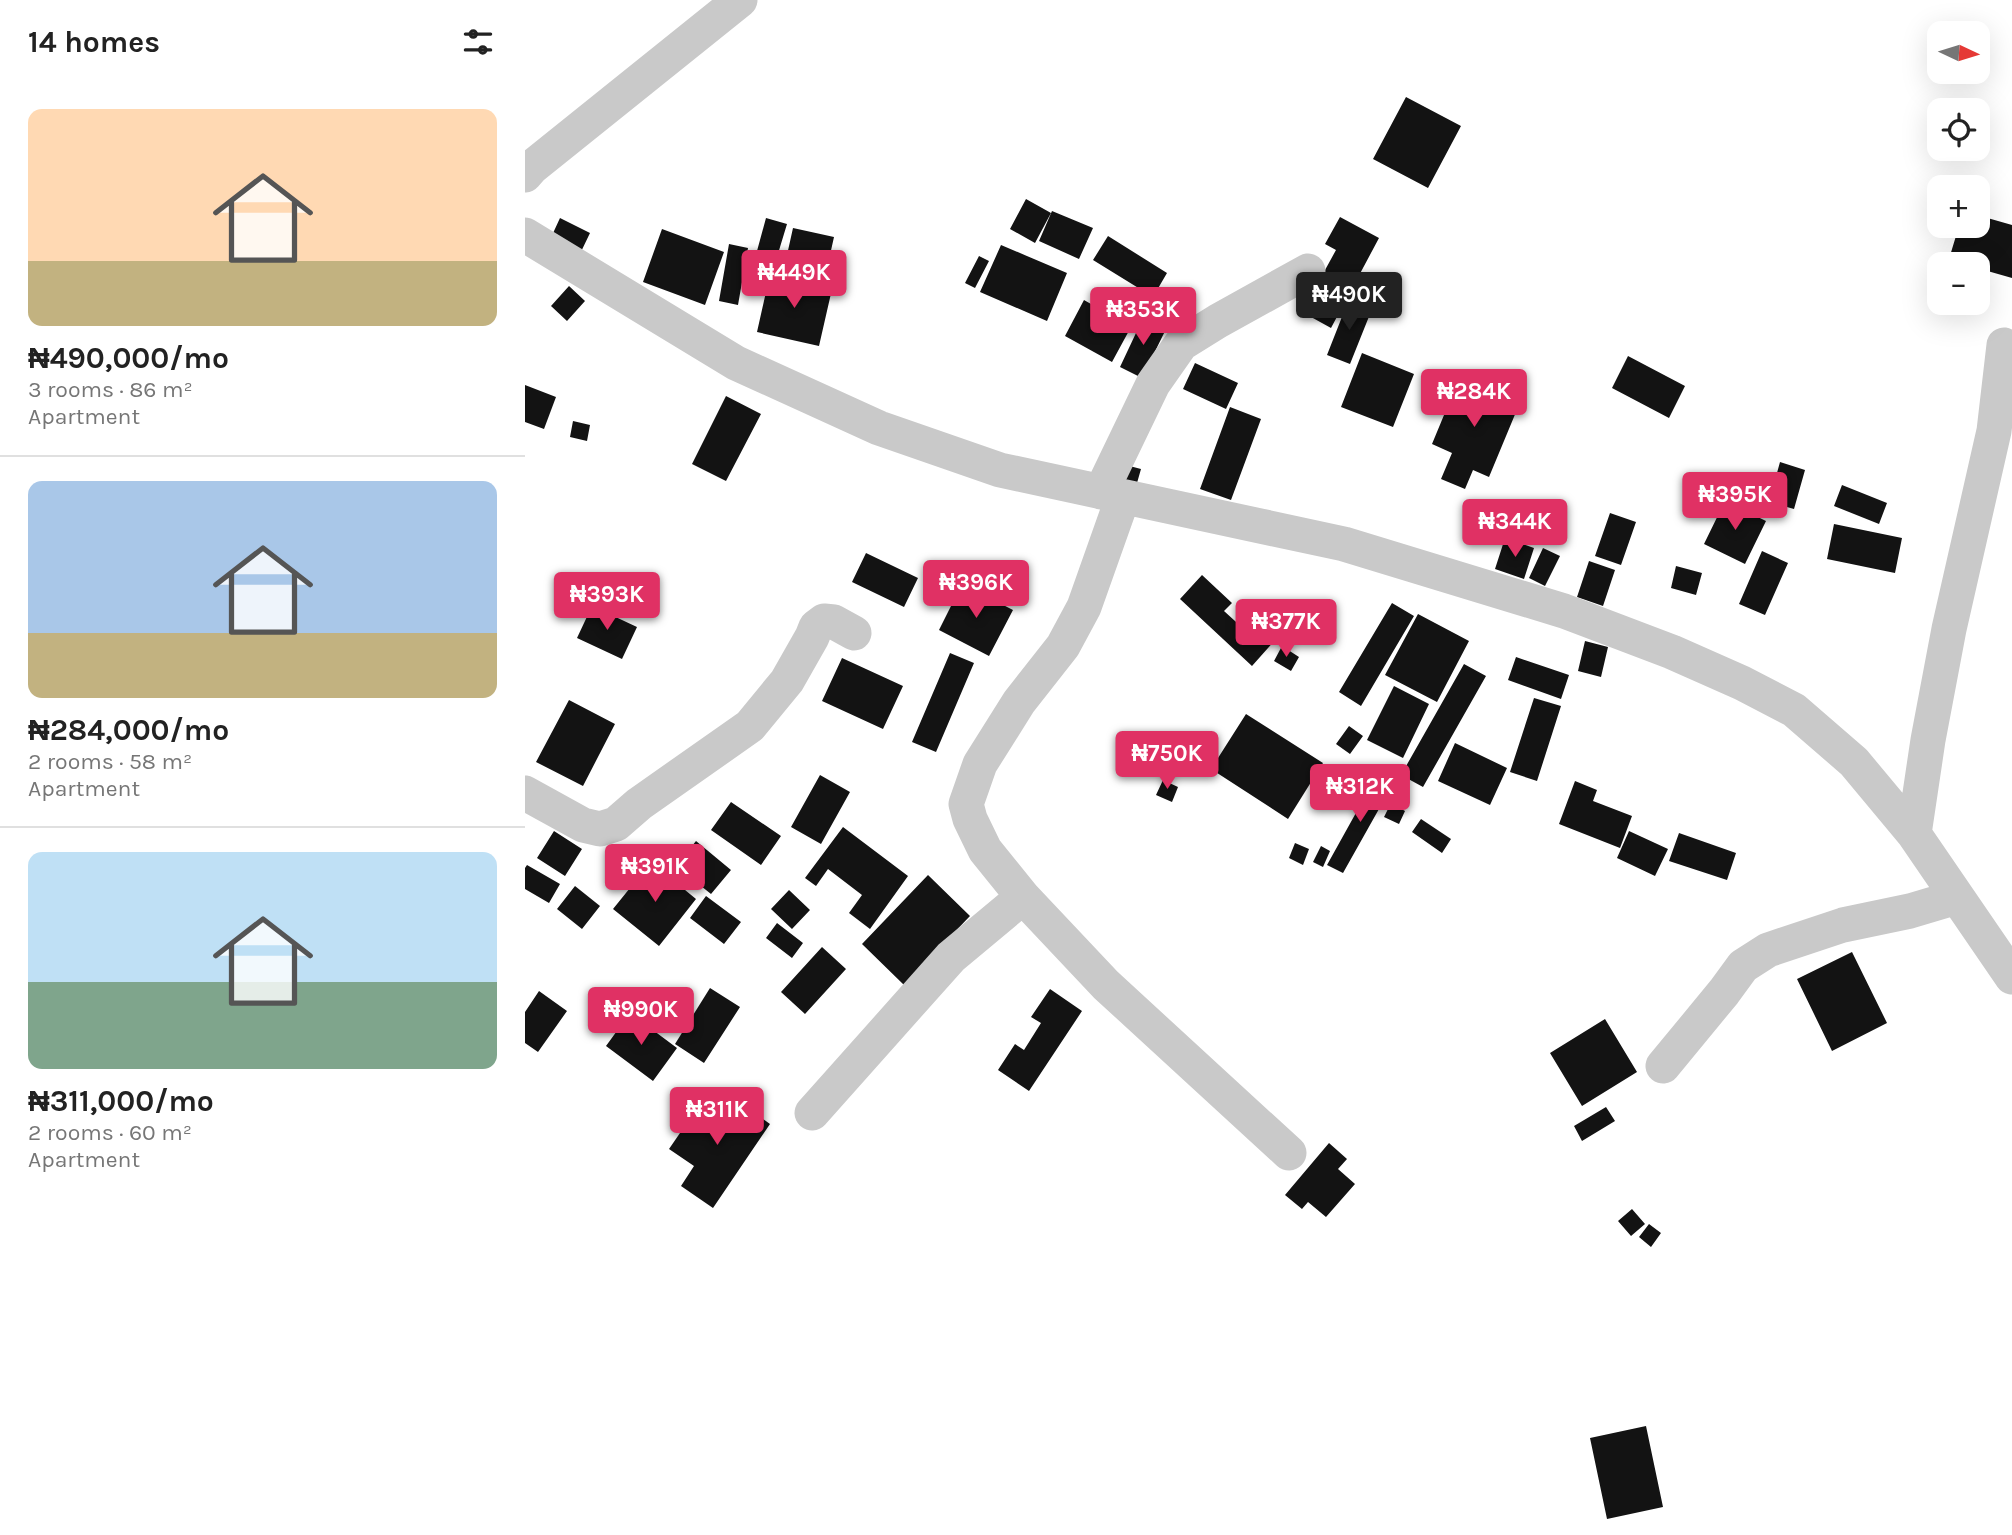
<!DOCTYPE html>
<html lang="en">
<head>
<meta charset="utf-8">
<style>
  body { margin:0; font-family:Karla,sans-serif; background:#f6f6f6; color:#222; height:100vh; display:flex; flex-direction:column; font-size:26px; white-space:nowrap }
  * { box-sizing:border-box; margin:0 }
  p { font-size:23px; color:#767676 }
  .icon { flex:none; width:38px; height:38px; fill:none; stroke:currentColor; stroke-width:2; stroke-linecap:round; stroke-linejoin:round }
  .map { position:relative; flex:1; overflow:hidden }
  .details { display:flex; flex-direction:column; background:#fff; width:525px }
  .details>* { flex:none }
  .needle { width:46px; rotate:94deg }
  .controls { position:absolute; left:1402px; top:21px; display:grid; gap:14px }
  .controls a { display:grid; place-items:center; width:63px; height:63px; border-radius:14px; background:#fff; box-shadow:0 7px 28px #0002; font-size:35px }
  .price { position:absolute; translate:-50% -60px; padding:0 16px; border-radius:7px; background:#e03164; color:#fff; font-size:23px; line-height:46px; filter:drop-shadow(0 2px 4px #0008) }
  .price::after { content:''; position:absolute; left:50%; top:42px; width:21px; height:16px; margin-left:-10px; background:inherit; clip-path:polygon(0 0,100% 0,50% 100%) }
  .price.active { background:#222; color:#fff }
  ul { padding:0; list-style:none }
  li { display:grid; align-content:center; gap:14px; height:371px; padding:0 28px }
  li+li { border-top:2px solid #e0e0e0 }
  li span { display:grid; place-items:center; height:217px; border-radius:14px; color:#555 }
  li>.icon { margin-inline-start:auto }
  span .icon { width:126px; height:126px; fill:#fffc; stroke-width:1 }
  li b { font-size:30px }
  h2 { display:flex; justify-content:space-between; align-items:center; height:84px; padding:0 28px; font-size:30px }
  main { display:flex; flex:1; min-height:0 }
  .map>svg:first-child { display:block }
</style>
</head>
<body>
<main>
<section class="details">
<h2>14 homes<svg class="icon" aria-label="filters" viewBox="0 0 24 24"><path d="M4 7h16M4 17h16"/><circle cx="9" cy="7" r="2"/><circle cx="15" cy="17" r="2"/></svg></h2>
<ul>
<li><span style="background:linear-gradient(#ffd9b3 70%,#c2b280 0)"><svg class="icon" aria-label="home" viewBox="0 0 24 24"><path d="M3 11l9-7 9 7M6 9v11h12V9"/></svg></span><div><b>₦490,000/mo</b><p>3 rooms · 86 m²</p><p>Apartment</p></div></li>
<li><span style="background:linear-gradient(#a9c7e8 70%,#c2b280 0)"><svg class="icon" aria-label="home" viewBox="0 0 24 24"><path d="M3 11l9-7 9 7M6 9v11h12V9"/></svg></span><div><b>₦284,000/mo</b><p>2 rooms · 58 m²</p><p>Apartment</p></div></li>
<li><span style="background:linear-gradient(#bfe0f5 60%,#7fa58c 0)"><svg class="icon" aria-label="home" viewBox="0 0 24 24"><path d="M3 11l9-7 9 7M6 9v11h12V9"/></svg></span><div><b>₦311,000/mo</b><p>2 rooms · 60 m²</p><p>Apartment</p></div></li>
</ul>
</section>
<div class="map">
<svg width="1487" height="1535" viewBox="0 0 1487 1535">
  <rect width="100%" height="100%" fill="#fff"/>
  <path fill="#131313" d="M881 97 936 126 903 188 848 159Z
    M501 199 526 213 510 243 485 229Z
    M527 211 568 228 554 259 514 241Z
    M1452 215 1487 225V278L1452 268V264H1441L1424 259 1434 226H1452Z
    M815 217 854 238 806 328 777 312 811 250 800 244Z
    M35 218 65 233 53 258 23 244Z
    M241 218 262 224 252 257 232 251Z
    M268 228 309 237 303 264 262 255Z
    M137 229 199 252 180 305 118 282Z
    M583 236 642 273 628 297 568 260Z
    M204 244 223 248 213 305 194 301Z
    M476 245 542 273 522 321 455 292Z
    M454 256 464 261 450 288 440 283Z
    M245 274 307 289 294 346 232 332Z
    M44 286 60 301 42 321 26 306Z
    M824 299 847 309 825 364 802 355Z
    M559 300 606 327 587 362 540 336Z
    M619 316 642 327 617 378 595 367Z
    M837 353 889 374 868 427 816 407Z
    M1103 356 1160 386 1144 418 1087 388Z
    M670 363 713 383 701 409 658 389Z
    M936 374 996 400 964 477 948 470 940 489 916 479 927 453 907 444Z
    M0 385 31 397 19 429 0 422Z
    M201 396 236 414 201 481 167 464Z
    M705 407 736 419 706 500 675 489Z
    M48 421 65 425 62 441 45 437Z
    M1255 462 1280 470 1269 509 1244 502Z
    M593 463 616 469 610 490 588 485Z
    M1317 485 1362 503 1354 524 1309 506Z
    M1200 501 1241 521 1220 564 1179 544Z
    M1085 513 1111 522 1096 565 1070 556Z
    M1309 524 1377 538 1370 573 1302 559Z
    M980 538 1009 548 999 579 970 569Z
    M1018 548 1035 556 1020 586 1004 578Z
    M1237 551 1263 563 1240 615 1214 604Z
    M341 553 393 578 379 607 327 582Z
    M1064 561 1090 570 1078 606 1052 597Z
    M1151 566 1177 573 1171 595 1146 588Z
    M677 575 707 603 699 611 721 631 729 621 750 640 727 666 655 599Z
    M437 584 488 610 464 656 414 630Z
    M867 603 889 616 836 706 814 692Z
    M67 606 112 627 97 659 52 638Z
    M893 614 944 641 912 702 860 675Z
    M1060 641 1083 647 1076 677 1053 671Z
    M757 646 774 657 766 671 749 661Z
    M425 653 449 663 411 752 387 742Z
    M991 657 1044 675 1036 699 983 680Z
    M317 658 378 686 358 729 297 701Z
    M939 664 961 676 898 787 876 775Z
    M869 686 904 704 878 758 842 740Z
    M1009 698 1036 706 1012 781 985 772Z
    M44 700 90 724 58 786 11 762Z
    M721 714 798 763 763 819 686 769Z
    M824 726 838 736 825 754 811 744Z
    M930 743 982 768 965 805 913 781Z
    M295 775 325 792 296 844 266 827Z
    M852 775 868 784 818 873 802 865Z
    M638 780 653 787 647 802 631 795Z
    M1050 781 1072 790 1068 801 1107 816 1095 848 1034 824Z
    M206 802 256 836 236 865 186 830Z
    M866 803 880 811 874 824 859 817Z
    M896 819 926 839 917 853 887 832Z
    M318 827 383 876 345 929 324 913 337 895 303 869 291 886 280 878Z
    M29 831 57 849 40 876 12 858Z
    M1104 831 1143 849 1130 876 1092 858Z
    M1154 833 1211 853 1202 880 1144 861Z
    M171 841 206 870 186 894 151 866Z
    M770 843 784 849 778 865 764 858Z
    M796 846 805 851 798 867 788 862Z
    M126 862 171 899 134 946 88 909Z
    M2 865 35 884 24 903 0 889V868Z
    M403 875 445 916 379 985 337 944Z
    M50 886 75 906 57 929 32 909Z
    M264 890 285 910 267 929 246 909Z
    M181 896 216 922 199 944 165 918Z
    M252 923 278 943 267 958 241 938Z
    M297 947 321 969 280 1014 256 992Z
    M1327 952 1362 1023 1307 1051 1272 979Z
    M185 988 215 1007 179 1063 150 1044Z
    M525 989 557 1011 504 1091 473 1070 490 1044 499 1050 516 1023 506 1017Z
    M14 991 42 1011 13 1052 0 1043V1012Z
    M105 1013 152 1048 128 1081 81 1046Z
    M1080 1019 1112 1072 1057 1106 1025 1053Z
    M204 1095 245 1124 188 1208 156 1186 169 1166 144 1149 177 1101 192 1112Z
    M1081 1107 1090 1121 1057 1141 1049 1126Z
    M804 1143 822 1159 813 1169 830 1184 801 1217 783 1202 777 1209 760 1195Z
    M1107 1209 1120 1224 1106 1236 1093 1221Z
    M1124 1224 1136 1233 1126 1247 1114 1237Z
    M1121 1426 1138 1507 1082 1519 1065 1438Z"/>
  <g fill="none" stroke-linecap="round" stroke-linejoin="round">
    <path stroke="#c9c9c9" stroke-width="35" d="M0 175 7 167 215 0
      M0 235 211 363 354 428 475 470 819 544 1039 611 1147 652 1217 683 1269 710 1329 762 1389 834 1487 977
      M576 492 628 384 656 344 693 321 783 271
      M598 497 559 607 538 646 494 702 455 764 441 804 445 819 460 850 498 897 581 985 764 1153
      M0 793 58 825 75 829 91 824 114 804 225 726 262 681 287 637 291 627 299 621 309 622 329 633
      M1389 834 1403 740 1424 629 1469 431 1479 345
      M1138 1066 1199 992 1218 966 1243 950 1318 925 1385 911 1432 897
      M287 1113 426 957 498 897"/>
  </g>
</svg>
<div class="controls">
<a><svg class="needle" viewBox="-14 -14 28 28"><path d="M0-13l5 13h-10z" fill="#e53935"/><path d="M0 13l5-13h-10z" fill="#767676"/></svg></a>
<a><svg class="icon" aria-label="locate" viewBox="0 0 24 24"><circle cx="12" cy="12" r="6"/><path d="M12 2v4M12 18v4M2 12h4M18 12h4"/></svg></a>
<a>+</a>
<a>−</a>
</div>
<b class="price" style="left:269px;top:310px">₦449K</b>
<b class="price active" style="left:824px;top:332px">₦490K</b>
<b class="price" style="left:618px;top:347px">₦353K</b>
<b class="price" style="left:949px;top:429px">₦284K</b>
<b class="price" style="left:1210px;top:532px">₦395K</b>
<b class="price" style="left:990px;top:559px">₦344K</b>
<b class="price" style="left:451px;top:620px">₦396K</b>
<b class="price" style="left:82px;top:632px">₦393K</b>
<b class="price" style="left:761px;top:659px">₦377K</b>
<b class="price" style="left:642px;top:791px">₦750K</b>
<b class="price" style="left:835px;top:824px">₦312K</b>
<b class="price" style="left:130px;top:904px">₦391K</b>
<b class="price" style="left:116px;top:1047px">₦990K</b>
<b class="price" style="left:192px;top:1147px">₦311K</b>
</div>
</main>
</body>
</html>
